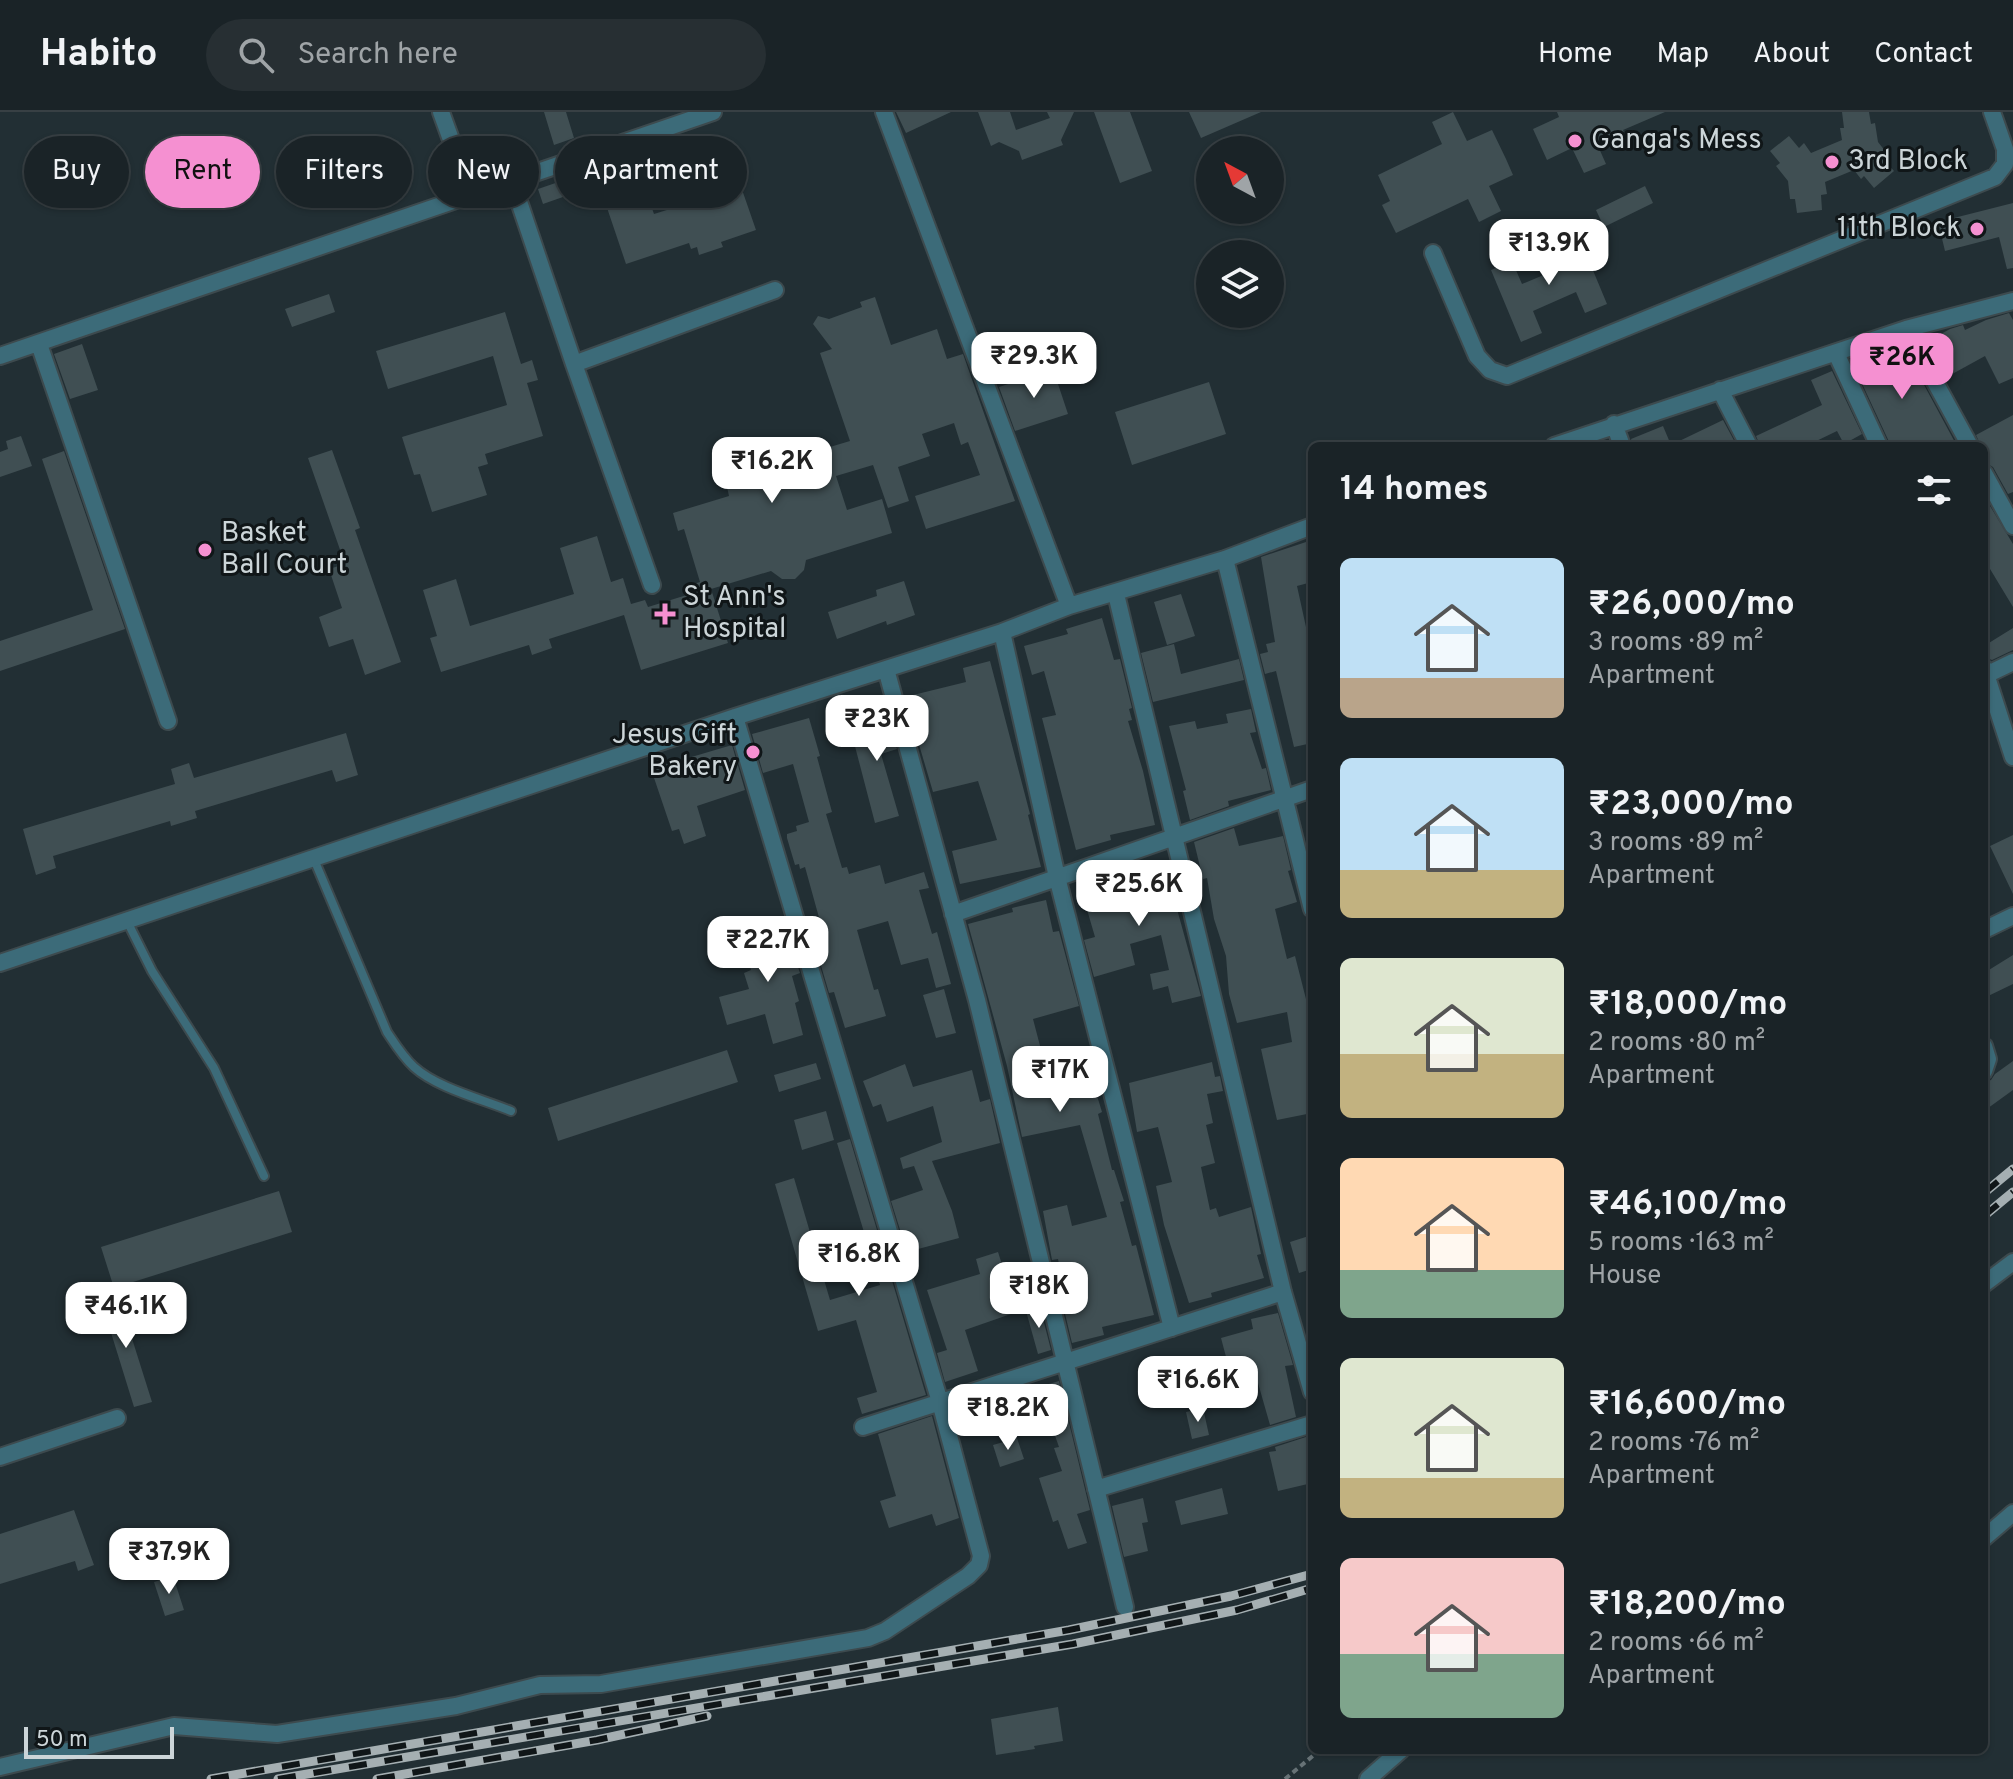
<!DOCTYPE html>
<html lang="en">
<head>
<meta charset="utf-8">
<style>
  body { margin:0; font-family:Overpass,sans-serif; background:#272f33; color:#f1f3f6; height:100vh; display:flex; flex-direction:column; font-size:30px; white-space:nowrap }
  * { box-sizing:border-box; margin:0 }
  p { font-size:26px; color:#9fa4a7 }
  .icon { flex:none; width:44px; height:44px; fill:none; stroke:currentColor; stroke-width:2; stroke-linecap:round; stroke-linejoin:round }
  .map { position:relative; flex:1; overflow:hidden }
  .panel { position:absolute; left:1308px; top:330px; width:680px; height:1312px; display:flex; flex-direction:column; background:#1a2327; border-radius:12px; box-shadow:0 2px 6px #0004,0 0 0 2px #384044 }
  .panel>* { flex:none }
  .top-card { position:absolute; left:24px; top:24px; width:760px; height:72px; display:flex; gap:16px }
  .needle { width:52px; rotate:319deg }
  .buttons { position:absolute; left:1196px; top:24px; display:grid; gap:16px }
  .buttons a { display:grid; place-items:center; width:88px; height:88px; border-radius:50%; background:#1a2327; box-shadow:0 2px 6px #0004,0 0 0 2px #384044; font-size:40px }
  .scale { position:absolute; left:24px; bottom:20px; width:150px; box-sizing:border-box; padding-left:8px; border:4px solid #ccd5d8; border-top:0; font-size:22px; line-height:28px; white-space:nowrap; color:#ccd5d8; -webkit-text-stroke:6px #101618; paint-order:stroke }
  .price { position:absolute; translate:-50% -68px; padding:0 18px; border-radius:16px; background:#fff; color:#222; font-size:26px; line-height:52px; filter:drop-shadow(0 2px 4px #0008) }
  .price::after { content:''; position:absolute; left:50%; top:48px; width:24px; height:18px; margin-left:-12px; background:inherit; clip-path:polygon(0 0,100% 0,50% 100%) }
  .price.selected { background:#f590d1; color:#111 }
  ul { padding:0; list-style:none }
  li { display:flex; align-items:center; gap:24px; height:200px; padding:0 32px }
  li span { display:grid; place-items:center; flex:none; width:224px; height:160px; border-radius:12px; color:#555 }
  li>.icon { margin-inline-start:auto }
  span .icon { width:96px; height:96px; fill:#fffc; stroke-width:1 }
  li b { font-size:34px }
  h2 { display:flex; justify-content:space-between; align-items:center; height:96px; padding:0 32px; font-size:34px }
  .tag { padding:0 28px; border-radius:36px; background:#1a2327; box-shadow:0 2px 6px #0004,0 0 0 2px #384044; font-size:28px; line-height:72px }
  .tag.selected { background:#f590d1; color:#111 }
  header { display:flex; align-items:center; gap:48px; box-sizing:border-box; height:112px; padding:0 40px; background:#1a2327; border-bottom:2px solid #384044 }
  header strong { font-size:38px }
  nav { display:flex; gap:44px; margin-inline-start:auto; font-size:28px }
  .search { width:560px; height:72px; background:#272f33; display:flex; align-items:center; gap:20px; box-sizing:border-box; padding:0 28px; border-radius:44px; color:#9fa4a7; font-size:30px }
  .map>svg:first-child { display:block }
</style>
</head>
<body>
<header>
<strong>Habito</strong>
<div class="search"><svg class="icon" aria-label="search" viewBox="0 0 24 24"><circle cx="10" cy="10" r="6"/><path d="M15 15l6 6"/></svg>Search here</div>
<nav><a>Home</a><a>Map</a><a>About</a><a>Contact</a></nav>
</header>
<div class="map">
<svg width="2013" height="1667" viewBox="0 0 2013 1667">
  <rect width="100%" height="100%" fill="#222f34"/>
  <path fill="#404f53" d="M544 0H566L574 26 554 33Z
    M896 0H951L906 21Z
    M978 0H1010L1016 18 1050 6 1047 0H1074L1061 28 1063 33 1022 48 1019 39 999 30 991 34Z
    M1094 0H1130L1152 59 1120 71Z
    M1189 0H1261L1201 26Z
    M1453 0 1467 29 1492 18 1506 47 1513 63 1489 74 1501 99 1479 110 1468 87 1396 121 1382 93 1390 89 1378 63 1442 32 1432 10Z
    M1557 0H1665L1623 18 1625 23 1598 34 1606 52 1584 61 1572 36 1547 48 1533 17 1559 5Z
    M1842 0H1869L1871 12 1875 11 1878 30 1889 44 1884 48 1894 59 1874 76 1864 64 1861 67 1854 58 1825 70 1827 82 1821 83 1822 98 1797 101 1795 87H1790L1788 69 1776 54 1780 51 1770 39 1789 24 1799 36 1804 31 1811 41 1842 28 1840 16H1844Z
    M730 43 756 118 721 130 723 135 699 143 697 135 691 137 689 131 626 152 601 78 641 65 654 102 686 92 676 62Z
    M576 64 580 79 543 92 538 77Z
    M1645 74 1653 91 1604 115 1596 98Z
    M2013 91V156L2007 157 1999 125 1945 139 1938 110Z
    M1577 120 1607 192 1585 201 1576 180 1533 199 1542 221 1521 230 1491 158 1512 149 1522 172 1565 154 1555 130Z
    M329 182 335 200 292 215 285 197Z
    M875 185 891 233 937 217 947 247 963 242 1015 389 926 417 915 384 980 363 968 330 961 333 954 311 922 322 930 344 898 355 909 389 888 396 873 353 836 364 847 398 882 387 892 421 806 448 804 458 795 467H782L771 459 711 477 728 531 641 558 624 503 549 527 552 536 532 543 529 533 441 560 430 526 437 524 423 478 456 467 470 514 574 482 560 436 597 424 611 470 623 466 631 492 645 488 648 495 690 482 687 474 700 470 684 417 678 419 673 401 729 384 727 375 786 356 783 349 850 329 820 241 832 237 813 212 818 204 829 207 862 195 860 190Z
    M505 200 521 252 532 248 538 268 527 271 543 324 485 342 488 352 478 355 487 383 432 400 420 362 414 363 402 325 507 293 493 244 388 277 376 239Z
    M2009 201 2013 208V266L1999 272 1985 244 1945 266 1926 230 1950 217 1963 213 1965 218 1986 208Z
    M82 232 98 278 70 287 54 242Z
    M1902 232 1957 334H1891L1852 250 1871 240 1874 248Z
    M1053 257 1068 302 1015 319 999 275Z
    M1832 259 1862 322 1844 332 1837 319 1806 334H1760L1756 324 1822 293 1811 268Z
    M1209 270 1226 322 1132 353 1115 300Z
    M2013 303V380L2008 382 1993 355 1984 350V334H1981L1976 323Z
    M1723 308 1737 334H1633L1631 327 1663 314 1671 333Z
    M21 324 32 354 0 365V340L8 337 6 329Z
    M332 338 360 416 355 418 401 550 365 563 353 527 329 535 319 505 342 496 329 457 345 452 308 346Z
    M64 339 125 517 0 559V529L93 498 42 347Z
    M1984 384 2013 432V495L1984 447Z
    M1312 428V470L1297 474 1306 515 1312 513V631L1294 635 1276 559 1265 562 1260 542 1268 540 1266 532 1275 530 1261 445Z
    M904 469 915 503 887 513 886 509 837 527 828 500 877 484 876 478Z
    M1181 482 1195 524 1167 533 1154 490Z
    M1102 506 1114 548 1120 547 1132 596 1129 597 1132 608 1128 609 1143 659 1155 713 1110 723 1111 728 1076 738 1042 606 1056 603 1044 559 1032 563 1024 534 1068 522 1066 517Z
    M2013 516V538L1992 548 1984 545V534Z
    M1174 532 1181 562 1239 547 1244 568 1153 590 1141 541Z
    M990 549 1030 702 1028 703 1041 755 960 772 952 739 997 728 978 669 933 680 905 585 966 570 963 556Z
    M883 587 897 637 881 642 899 704 875 711 851 619 877 611 872 591Z
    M1251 597 1256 620 1250 621 1262 657 1266 656 1271 678 1228 689 1229 694 1190 708 1183 679 1186 678 1169 614 1195 609 1197 617 1228 611 1226 602Z
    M809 606 820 644 817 645 832 700 826 702 842 756 847 755 849 762 880 753 885 772 924 760 929 776 919 778 932 822 937 820 951 872 936 876 928 846 901 853 888 809 857 818 874 878 878 877 886 904 845 916 834 880 829 881 815 833 822 831 819 821 823 820 805 755 800 757 799 752 795 753 787 726V722L797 719 796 714 809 710 793 652 763 661 752 622Z
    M346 621 358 663 336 670 332 658 195 699 197 706 171 714 170 709 53 744 56 756 36 763 23 717 175 672 171 657 189 651 194 666Z
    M732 633 745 678 697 694 706 724 684 732 679 717 672 719 651 657Z
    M1234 716 1239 734 1283 724 1291 758 1288 759 1297 790 1275 797 1287 847 1295 844 1306 887 1312 886V1001L1277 1008 1271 982 1261 937 1292 930 1287 900 1237 911 1229 882 1226 844 1214 807 1207 766 1203 767 1194 730Z
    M2013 723V782L1990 734Z
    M1164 750 1201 884 1172 891 1168 874 1153 878 1150 862 1169 858 1161 823 1130 832 1135 853 1094 865 1084 828 1095 825 1081 777 1141 760 1140 757Z
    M1046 788 1053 820 1059 819 1079 894 1033 907 1044 949 1083 938 1102 1000 1098 1002 1112 1058H1114L1124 1089 1120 1090 1132 1134 1136 1133 1154 1203 1102 1215 1104 1223 1072 1231 1062 1189 1066 1188 1058 1147 1052 1148 1043 1099 1067 1093 1072 1114 1107 1105 1080 1013 1022 1025 1007 954 968 812 1013 800 1012 796Z
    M783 810 800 861 792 864 799 889 795 891 803 923 773 932 765 902 727 913 719 885 749 877 744 861 751 858 740 823Z
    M2013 843V872L1984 886V861Z
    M944 877 956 921 936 926 923 883Z
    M727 938 738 970 558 1029 548 996Z
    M2013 949V978L1984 999V970L1991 968 1995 962Z
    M1212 950 1215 965 1220 964 1223 979 1207 982 1213 1011 1206 1013 1215 1051 1201 1055 1210 1098 1216 1096 1219 1105 1251 1095 1261 1142 1257 1143 1264 1166 1211 1181 1212 1185 1189 1191 1164 1113 1156 1074 1172 1070 1158 1015 1137 1020 1129 971Z
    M816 951 821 967 779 980 774 963Z
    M905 952 913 975 972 958 980 990 990 987 1000 1031 932 1049 952 1099 959 1126 907 1140 891 1089 923 1078 914 1054 903 1057 900 1046 942 1030 933 994 887 1010 881 992 873 995 863 969Z
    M826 999 834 1028 802 1038 794 1008Z
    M850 1027 926 1283 862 1302 857 1286 877 1280 856 1208 818 1219 775 1072 794 1066 830 1188 880 1173 837 1031Z
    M279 1079 292 1120 114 1176 101 1135Z
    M1312 1123V1157L1299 1161 1290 1130Z
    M998 1140 1008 1171 1029 1166 1037 1193 965 1218 978 1259 945 1270 937 1241 947 1238 927 1178 980 1162 976 1147Z
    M117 1179 152 1290 134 1295 100 1185Z
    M1040 1195 1051 1238 1038 1242 1026 1199Z
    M1278 1201 1293 1253 1285 1254 1296 1305 1270 1313 1256 1264 1233 1271 1221 1226 1253 1217 1251 1207Z
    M1059 1269 1090 1398 1077 1402 1087 1431 1068 1437 1058 1408 1053 1410 1039 1366 1062 1359 1054 1336 1059 1335 1041 1284 1045 1283 1042 1274Z
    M1203 1296 1209 1323 1192 1327 1186 1300Z
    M932 1304 959 1406 936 1414 932 1402 889 1416 880 1389 896 1384 878 1322Z
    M1312 1323V1371L1278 1379 1269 1340 1276 1339 1275 1335Z
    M1017 1326 1024 1347 1000 1355 993 1333Z
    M1222 1376 1228 1402 1181 1413 1175 1389Z
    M1143 1386 1148 1410 1142 1411 1148 1439 1124 1445 1112 1394Z
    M74 1398 94 1453 78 1459 75 1449 0 1472V1422Z
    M173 1464 184 1498 165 1504 154 1470Z
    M1058 1595 1063 1629 1034 1634 1035 1637 996 1643 991 1607Z"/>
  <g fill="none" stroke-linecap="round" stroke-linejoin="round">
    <defs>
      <path id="lane" d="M313 745 387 920C395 932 403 945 414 955 437 976 482 987 511 999
        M127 809 152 859 214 956 264 1064"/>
      <path id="street" d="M441 0 471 83
        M884 0 1069 494
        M512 69 574 252 775 178
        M1433 141 1477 244 1490 258 1507 264 1995 65 2005 52V37L1992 0
        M1906 217 1970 334
        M39 232 168 609
        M1836 241 1879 334
        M0 244 713 0
        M574 252 652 473
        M1720 278 1749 334
        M1614 312 1622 334
        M1554 334 1906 217 2013 189
        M1984 361 2013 414
        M1225 447 1312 797
        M1116 482 1283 1180 1312 1280
        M1002 520 1057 765 1172 1216
        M1984 556 2013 645
        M886 557 977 888 1125 1495
        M1984 564 2013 550
        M953 802 1312 677
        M1984 818 2013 804
        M0 851 735 605 1002 520 1069 494 1225 447 1312 414
        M1984 934 1988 947 1984 959
        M1984 1172 2013 1150
        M863 1315 1283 1180
        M0 1345 117 1306
        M1096 1377 1312 1312
        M1984 1426 2013 1401
        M0 1655 174 1614 277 1622 456 1594 540 1573 601 1572 868 1526 885 1519 968 1464 979 1453 981 1444 940 1290 735 605
        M1368 1667 1401 1638"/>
    </defs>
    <use href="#lane" stroke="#3d4a4e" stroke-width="12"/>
    <use href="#street" stroke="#3d4a4e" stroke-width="20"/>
    <path stroke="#677276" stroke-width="4" stroke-dasharray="6 4" stroke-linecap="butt" d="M1285 1667 1320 1638"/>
    <use href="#lane" stroke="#3c6b79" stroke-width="8"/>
    <use href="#street" stroke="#3c6b79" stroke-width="16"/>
    <defs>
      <path id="rail" d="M1984 1081 2013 1057
        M1984 1104 2013 1080
        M211 1667 1069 1518 1231 1484 1312 1462
        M278 1667 1073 1532 1237 1498 1312 1476
        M377 1667 597 1628 707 1604"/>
    </defs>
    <use href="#rail" stroke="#a5afb2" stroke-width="9"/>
    <use href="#rail" stroke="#101618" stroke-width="6" stroke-dasharray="18" stroke-linecap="butt"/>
  </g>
  <g fill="#f590d1" stroke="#101618" stroke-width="3">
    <circle cx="1575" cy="29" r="8"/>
    <circle cx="1832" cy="50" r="8"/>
    <circle cx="1977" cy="117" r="8"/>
    <circle cx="205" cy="438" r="8"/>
    <path d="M661 490h8v8h8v8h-8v8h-8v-8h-8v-8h8z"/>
    <circle cx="753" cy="640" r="8"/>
  </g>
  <g text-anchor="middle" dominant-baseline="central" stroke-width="6" stroke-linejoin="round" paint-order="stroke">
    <g font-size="28" fill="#ccd5d8" stroke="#101618" text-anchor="start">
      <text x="1591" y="29">Ganga's Mess</text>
      <text x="1848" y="50">3rd Block</text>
      <text x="1961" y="117" text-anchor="end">11th Block</text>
      <text x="221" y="422">Basket<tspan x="221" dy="32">Ball Court</tspan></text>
      <text x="683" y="486">St Ann's<tspan x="683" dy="32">Hospital</tspan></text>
      <text x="737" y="624" text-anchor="end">Jesus Gift<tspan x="737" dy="32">Bakery</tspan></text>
    </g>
  </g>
</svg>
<div class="buttons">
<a><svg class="needle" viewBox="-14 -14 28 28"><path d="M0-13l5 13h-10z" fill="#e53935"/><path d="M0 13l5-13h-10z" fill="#9fa4a7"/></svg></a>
<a><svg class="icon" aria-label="layers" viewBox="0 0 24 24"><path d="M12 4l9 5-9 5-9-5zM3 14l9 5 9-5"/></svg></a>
</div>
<div class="scale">50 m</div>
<b class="price" style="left:1549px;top:175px">₹13.9K</b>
<b class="price" style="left:1034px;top:288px">₹29.3K</b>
<b class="price selected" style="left:1902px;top:289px">₹26K</b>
<b class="price" style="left:772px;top:393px">₹16.2K</b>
<b class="price" style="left:877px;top:651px">₹23K</b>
<b class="price" style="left:1139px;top:816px">₹25.6K</b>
<b class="price" style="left:768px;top:872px">₹22.7K</b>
<b class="price" style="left:1060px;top:1002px">₹17K</b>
<b class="price" style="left:859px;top:1186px">₹16.8K</b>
<b class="price" style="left:1039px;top:1218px">₹18K</b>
<b class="price" style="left:126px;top:1238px">₹46.1K</b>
<b class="price" style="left:1198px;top:1312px">₹16.6K</b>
<b class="price" style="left:1008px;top:1340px">₹18.2K</b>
<b class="price" style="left:169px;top:1484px">₹37.9K</b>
<div class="top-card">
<a class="tag">Buy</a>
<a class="tag selected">Rent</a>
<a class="tag">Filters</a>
<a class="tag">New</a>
<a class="tag">Apartment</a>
</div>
<section class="panel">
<h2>14 homes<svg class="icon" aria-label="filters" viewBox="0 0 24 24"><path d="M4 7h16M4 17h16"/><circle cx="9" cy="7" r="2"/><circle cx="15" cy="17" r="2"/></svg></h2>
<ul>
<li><span style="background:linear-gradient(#bfe0f5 75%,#b9a48a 0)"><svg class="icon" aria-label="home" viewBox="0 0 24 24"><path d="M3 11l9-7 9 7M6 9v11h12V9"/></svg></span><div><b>₹26,000/mo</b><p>3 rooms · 89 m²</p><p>Apartment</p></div></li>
<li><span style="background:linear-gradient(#bfe0f5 70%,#c2b280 0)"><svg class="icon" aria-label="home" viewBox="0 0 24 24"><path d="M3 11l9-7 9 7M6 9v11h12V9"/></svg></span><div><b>₹23,000/mo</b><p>3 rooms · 89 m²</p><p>Apartment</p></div></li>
<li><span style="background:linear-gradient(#dfe7d0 60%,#c2b280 0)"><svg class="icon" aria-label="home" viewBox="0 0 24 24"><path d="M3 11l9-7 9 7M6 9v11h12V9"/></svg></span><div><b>₹18,000/mo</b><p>2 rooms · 80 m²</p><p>Apartment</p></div></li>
<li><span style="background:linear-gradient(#ffd9b3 70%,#7fa58c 0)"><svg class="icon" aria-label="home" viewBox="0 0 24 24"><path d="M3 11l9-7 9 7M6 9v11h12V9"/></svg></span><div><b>₹46,100/mo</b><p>5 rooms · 163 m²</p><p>House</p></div></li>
<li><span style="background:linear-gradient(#dfe7d0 75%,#c2b280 0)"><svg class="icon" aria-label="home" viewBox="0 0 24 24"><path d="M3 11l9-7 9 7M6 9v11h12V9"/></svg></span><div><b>₹16,600/mo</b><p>2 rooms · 76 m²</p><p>Apartment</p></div></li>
<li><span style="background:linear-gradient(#f6c9c9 60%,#7fa58c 0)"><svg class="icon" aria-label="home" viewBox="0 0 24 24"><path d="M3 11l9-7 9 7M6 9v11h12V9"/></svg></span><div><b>₹18,200/mo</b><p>2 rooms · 66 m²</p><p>Apartment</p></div></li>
</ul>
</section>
</div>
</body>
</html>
